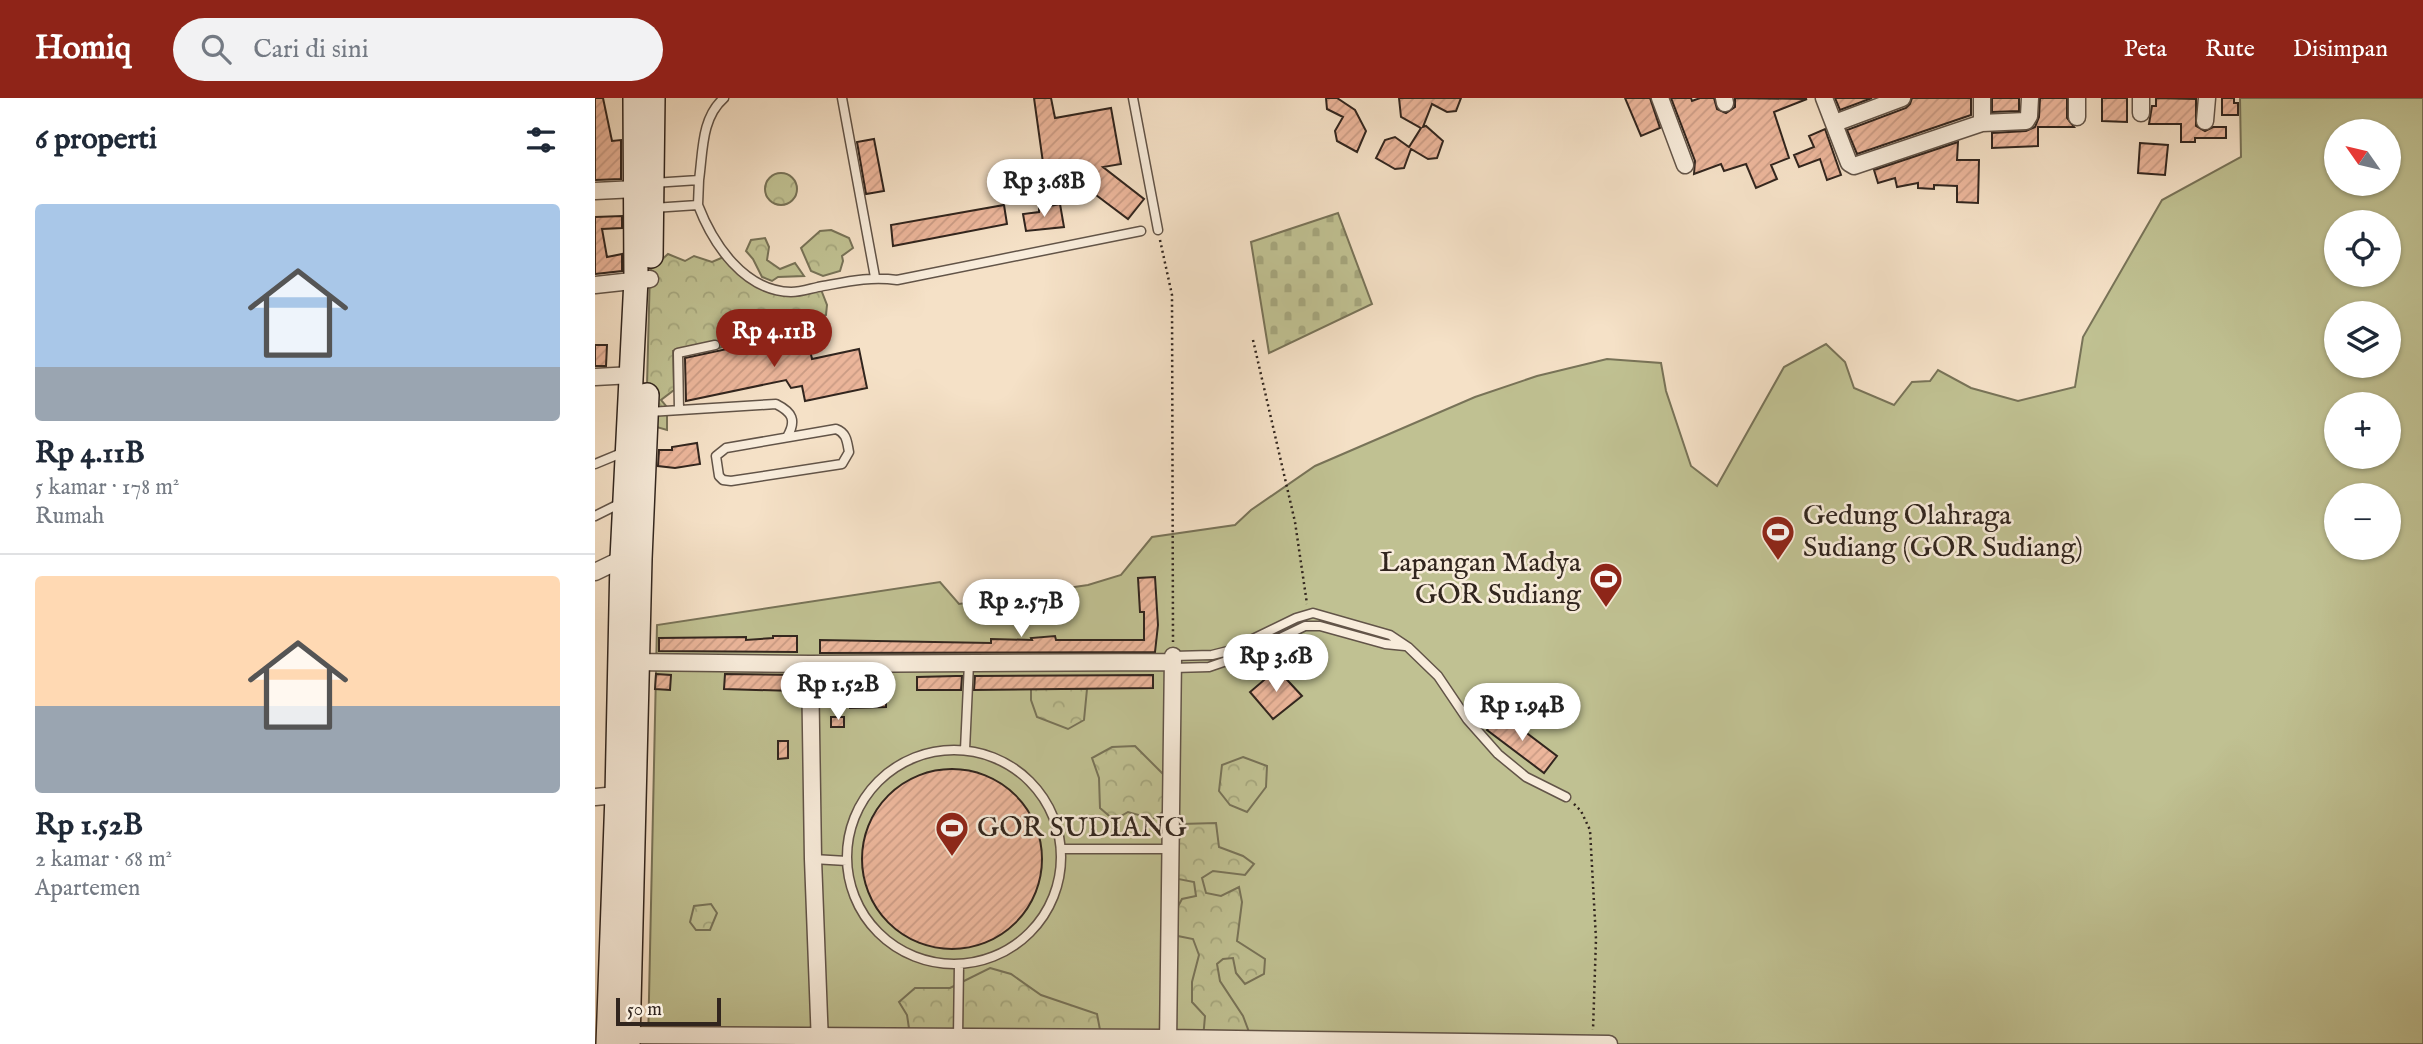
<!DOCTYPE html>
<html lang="id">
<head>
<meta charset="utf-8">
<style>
  body { margin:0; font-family:"IM FELL English",serif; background:#f2f2f3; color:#1f2937; height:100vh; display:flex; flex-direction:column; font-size:26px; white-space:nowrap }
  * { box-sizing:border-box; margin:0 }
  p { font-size:23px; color:#747a83 }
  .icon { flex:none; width:38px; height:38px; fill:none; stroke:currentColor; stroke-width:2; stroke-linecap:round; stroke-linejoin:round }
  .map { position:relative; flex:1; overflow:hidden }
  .details { display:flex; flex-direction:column; background:#fff; width:595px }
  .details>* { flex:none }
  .needle { width:46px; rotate:304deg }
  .controls { position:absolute; left:1729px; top:21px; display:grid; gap:14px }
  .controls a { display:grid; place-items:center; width:77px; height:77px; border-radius:50%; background:#fff; box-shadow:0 2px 5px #0004; font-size:35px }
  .scale { position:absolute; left:21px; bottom:18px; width:105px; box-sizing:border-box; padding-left:7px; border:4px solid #31251e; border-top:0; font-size:19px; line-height:24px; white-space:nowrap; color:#31251e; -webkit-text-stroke:5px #f8ecdb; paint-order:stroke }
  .price { position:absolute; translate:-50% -60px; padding:0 16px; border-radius:24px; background:#fff; color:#222; font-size:23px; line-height:46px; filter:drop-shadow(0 2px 4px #0008) }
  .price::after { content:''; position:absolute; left:50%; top:42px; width:21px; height:16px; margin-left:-10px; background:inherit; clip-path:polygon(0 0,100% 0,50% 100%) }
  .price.active { background:#8f2418; color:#fff }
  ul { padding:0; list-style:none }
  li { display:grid; align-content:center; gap:14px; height:371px; padding:0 35px }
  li+li { border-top:2px solid #e0e1e3 }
  li span { display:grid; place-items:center; height:217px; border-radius:7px; color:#555 }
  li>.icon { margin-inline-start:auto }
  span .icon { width:126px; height:126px; fill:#fffc; stroke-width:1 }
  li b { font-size:30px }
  h2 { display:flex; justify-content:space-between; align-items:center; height:84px; padding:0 35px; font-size:30px }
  header { display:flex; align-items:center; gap:42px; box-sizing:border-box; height:98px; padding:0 35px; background:#8f2418; color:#fff }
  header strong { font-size:33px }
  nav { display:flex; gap:38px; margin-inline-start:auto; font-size:24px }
  .search { width:490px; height:63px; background:#f2f2f3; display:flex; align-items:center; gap:18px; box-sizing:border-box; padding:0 24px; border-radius:38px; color:#747a83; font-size:26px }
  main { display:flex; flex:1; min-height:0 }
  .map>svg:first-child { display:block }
</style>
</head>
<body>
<header>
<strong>Homiq</strong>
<div class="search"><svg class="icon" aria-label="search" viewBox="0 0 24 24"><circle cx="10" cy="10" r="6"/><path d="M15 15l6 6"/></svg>Cari di sini</div>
<nav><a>Peta</a><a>Rute</a><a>Disimpan</a></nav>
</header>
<main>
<section class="details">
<h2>6 properti<svg class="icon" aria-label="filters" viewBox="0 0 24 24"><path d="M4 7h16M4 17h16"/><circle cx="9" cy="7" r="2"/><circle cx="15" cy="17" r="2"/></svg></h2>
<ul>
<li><span style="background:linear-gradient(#a9c7e8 75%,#9aa5b1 0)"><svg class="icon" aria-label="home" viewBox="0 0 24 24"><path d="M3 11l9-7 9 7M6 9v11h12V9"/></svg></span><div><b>Rp 4.11B</b><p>5 kamar · 178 m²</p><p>Rumah</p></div></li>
<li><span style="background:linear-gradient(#ffd9b3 60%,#9aa5b1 0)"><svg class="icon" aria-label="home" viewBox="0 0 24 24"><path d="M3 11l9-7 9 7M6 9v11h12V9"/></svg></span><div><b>Rp 1.52B</b><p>2 kamar · 68 m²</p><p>Apartemen</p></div></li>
</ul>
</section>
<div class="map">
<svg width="1828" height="946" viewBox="0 0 1828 946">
  <defs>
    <pattern id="forest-crowns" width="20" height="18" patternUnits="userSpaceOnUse" patternTransform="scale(1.75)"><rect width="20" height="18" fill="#c0c192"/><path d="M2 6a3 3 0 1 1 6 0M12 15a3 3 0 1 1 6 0" fill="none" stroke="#a5a67d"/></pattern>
    <pattern id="cemetery-stones" width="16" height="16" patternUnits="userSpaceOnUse" patternTransform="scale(1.75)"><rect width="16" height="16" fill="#c0c192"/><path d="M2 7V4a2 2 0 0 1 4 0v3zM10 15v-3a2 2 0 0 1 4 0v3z" fill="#a5a67d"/></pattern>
    <pattern id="building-hatch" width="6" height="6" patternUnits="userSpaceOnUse" patternTransform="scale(1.75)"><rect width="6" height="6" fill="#ecb69b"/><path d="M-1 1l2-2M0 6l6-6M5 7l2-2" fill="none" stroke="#cb9c85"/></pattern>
  </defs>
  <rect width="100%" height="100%" fill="#f5e1c7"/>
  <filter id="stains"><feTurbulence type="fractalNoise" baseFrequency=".00286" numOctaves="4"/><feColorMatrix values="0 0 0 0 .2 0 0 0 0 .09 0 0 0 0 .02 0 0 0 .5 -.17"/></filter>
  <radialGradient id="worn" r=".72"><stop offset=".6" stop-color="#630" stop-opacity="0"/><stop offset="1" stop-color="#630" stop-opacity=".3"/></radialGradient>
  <path fill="#c0c192" stroke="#787358" stroke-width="2" fill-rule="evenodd" d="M1645 0H1828V946H53L62 527 345 484 364 506 493 487 526 477 557 439 640 427 656 412 720 368 880 299 942 278 1012 261 1066 265 1071 293 1096 368 1122 388 1189 269 1231 246 1250 264 1259 290 1299 307 1317 284 1335 283 1343 272 1376 290 1423 303 1480 289 1488 239 1567 102 1646 59ZM1741 33H1794V86H1741ZM1741 124H1794V177H1741ZM1741 215H1794V268H1741ZM1741 306H1794V359H1741ZM1741 397H1794V450H1741Z"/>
  <path fill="url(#forest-crowns)" stroke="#787358" stroke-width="2" d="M170 91a16 16 0 1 1 32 0a16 16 0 1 1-32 0Z
    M236 132 254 140 258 150 247 158 248 163 245 173 228 178 216 173 206 150 225 133Z
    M170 140 174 149 172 162 185 171 200 165 209 178 183 179 177 183 167 179 158 161 151 153 156 142Z
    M73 156 90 163 99 158 117 164 131 158 153 179 196 194 225 189 232 207 231 217 111 254 78 253 79 292 66 302 72 309V332L51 326 55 172Z
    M436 591H492L489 622 473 631 442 619 436 602Z
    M540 648 576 684V708L558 721 533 714 519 722 505 710 504 680 497 660 517 649Z
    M648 659 672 668 671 689 652 714 635 707 624 693 627 667Z
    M621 725 624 749 648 758 659 766 650 777 618 773 607 780 611 795 626 798 644 789 647 804 642 843 670 861 669 876 650 886 641 875 638 860 628 861 622 866 625 883 648 918 654 934 608 941 610 918 597 904V884L604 857 598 841 583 838 574 825 587 801 601 798 599 784 583 781 575 753 585 740 586 726Z
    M116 806 122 815 115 832H101L95 824 99 808Z
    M395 870 416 876 446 897 502 916 506 937H315L312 917 304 904 320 890H355Z"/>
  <path fill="url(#cemetery-stones)" stroke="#787358" stroke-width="2" d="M743 115 777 206 674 255 656 144Z"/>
  <path fill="url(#building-hatch)" stroke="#31251e" stroke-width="2" d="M0 0H8L17 43 26 42V81L0 82Z
    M439 0H456L460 20 516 10 526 66 508 69 549 101 533 121 497 94 473 98 469 76 450 79Z
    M731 0H742L760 12 771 33 762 54 742 43 740 33 748 19 732 11Z
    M804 0H866L861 13 852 14 837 6 828 29 831 28 848 43 842 60 833 61 816 51 809 70 800 71 781 60 790 42 800 39 814 49 826 30 806 19Z
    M1030 0H1055L1065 30 1046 38Z
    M1076 0H1096L1097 3 1105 0H1119L1122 11 1131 15 1140 9V0L1212 1 1179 14 1194 60 1176 67 1182 81 1161 90 1151 66 1129 73 1126 66 1099 76 1100 63Z
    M1240 0H1277L1245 12Z
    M1317 0H1376V17L1262 56 1252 32 1311 10 1315 6Z
    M1397 0H1424V13L1397 14Z
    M1445 0H1472V20L1479 29H1443V48L1397 50V35L1431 33 1440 29 1444 19Z
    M1507 0H1532V24L1507 23Z
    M1561 0 1601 1V28L1610 33 1618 29H1631V40H1600V44H1586V26H1554L1557 8H1561Z
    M1627 0H1639V5H1643V17H1627Z
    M1230 31 1246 77 1232 82 1225 61 1204 69 1199 57 1219 49 1214 38Z
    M279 41 289 93 271 96 262 44Z
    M1363 44 1362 62H1384L1383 105 1362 104V88L1339 87V91L1323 90V85L1302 89 1300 80 1283 85 1279 72Z
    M1545 45 1573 47 1570 77 1543 75Z
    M465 106 469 129 431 133 428 116 444 114V110Z
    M409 107 412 126 298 148 296 127Z
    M27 118V130L7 131 12 159 27 156V173L0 176V119Z
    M211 234 217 261 264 251 272 290 210 303 207 288 196 290 191 282 91 303 90 260Z
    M0 247H12L11 268H0Z
    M102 345 105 366 80 370 63 368 64 352H77V349Z
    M560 479 563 527 560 554 225 555V542L396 545V541L437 542 436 540 460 538 461 542H549V514H545L543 480Z
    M178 538H202V554L64 553V540L151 539V542L178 540Z
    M682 571 707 598 678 621 655 594Z
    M61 576 76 577 75 592 60 591Z
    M130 576 200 577 199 593 129 591Z
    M226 576 296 577V590H291V609L255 610V589H226Z
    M558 577V590L379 592 380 578Z
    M361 578H367L366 592H322V579Z
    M905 615 962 658 949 675 892 632Z
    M236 619H249V629H236Z
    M183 643H193V660L183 661Z
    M267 761a90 90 0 1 1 180 0a90 90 0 1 1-180 0Z"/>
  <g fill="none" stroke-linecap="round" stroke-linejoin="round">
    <defs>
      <path id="lane" d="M247 0 280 179
        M538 0 563 132
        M58 85 104 82C108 54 106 20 129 0
        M103 107 104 82
        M58 110 103 107C118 146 149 193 196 194 205 194 214 191 223 189 251 184 274 178 302 182L546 133
        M84 312 83 255 120 247
        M54 314 181 306C197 314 202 322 192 339
        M241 331C252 335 252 344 254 354L247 366 136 383 128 382 124 378 121 358 131 350Z
        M0 366 29 354
        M0 418 28 404
        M578 558 617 557 633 553 701 520 718 515 795 537 813 549 843 578 872 621 903 656 931 679 971 699
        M578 570 614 569 652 556 710 528H725L790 546 810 548
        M252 759a107 107 0 1 1 214 0a107 107 0 1 1-214 0Z
        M370 652 374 565
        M467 751H575
        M218 761 252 763
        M363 940 364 866"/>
      <path id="street" d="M1065 0 1090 67
        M1129 0 1130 5
        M1229 0 1254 65 1259 68 1387 25 1431 23 1434 18 1435 0
        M1387 0V25
        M1546 15V0
        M1482 19V0
        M1610 23 1612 0
        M1240 25 1307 0
        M0 93 41 91
        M0 187 55 181
        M0 279 38 277
        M0 474 27 461 36 459
        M35 564 215 566 578 564
        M215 566 218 761 225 946
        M0 699 22 697
        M23 937 572 940 1014 946
        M573 946 578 558"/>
      <path id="secondary" d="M56 158 58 0
        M13 946 22 697 27 461 41 181 40 0
        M33 946 45 461 52 297"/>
    </defs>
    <use href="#lane" stroke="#625448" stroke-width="11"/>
    <use href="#street" stroke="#625448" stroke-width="19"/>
    <use href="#secondary" stroke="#31251e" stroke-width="26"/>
    <path stroke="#31251e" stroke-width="2.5" stroke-dasharray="2 3.5" stroke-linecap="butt" d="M565 142 577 197 578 544
      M658 242 700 424 712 506
      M979 706 986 713 995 732 1001 841 998 932"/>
    <use href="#lane" stroke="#f8ecdb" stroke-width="8"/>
    <use href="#street" stroke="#f8ecdb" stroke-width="16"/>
    <use href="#secondary" stroke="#f8ecdb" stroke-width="23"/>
  </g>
  <defs>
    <symbol id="stadium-pin" viewBox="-11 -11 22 30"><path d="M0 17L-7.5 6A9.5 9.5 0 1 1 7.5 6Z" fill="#8f2418" stroke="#f8ecdb"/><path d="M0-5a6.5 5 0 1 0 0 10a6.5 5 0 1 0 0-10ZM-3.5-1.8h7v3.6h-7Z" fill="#fff"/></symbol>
  </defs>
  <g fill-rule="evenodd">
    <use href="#stadium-pin" x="1164" y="415" width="38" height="52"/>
    <use href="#stadium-pin" x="992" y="462" width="38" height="52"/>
    <use href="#stadium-pin" x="338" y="711" width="38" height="52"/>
  </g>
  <g text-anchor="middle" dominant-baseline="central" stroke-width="5" stroke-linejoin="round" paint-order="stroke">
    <g font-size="28" fill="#31251e" stroke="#f8ecdb" text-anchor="start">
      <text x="1208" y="418">Gedung Olahraga<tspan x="1208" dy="32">Sudiang (GOR Sudiang)</tspan></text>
      <text x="986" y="465" text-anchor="end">Lapangan Madya<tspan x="986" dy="32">GOR Sudiang</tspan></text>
      <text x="382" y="730">GOR SUDIANG</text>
    </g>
  </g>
  <rect width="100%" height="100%" filter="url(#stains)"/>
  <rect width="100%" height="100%" fill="url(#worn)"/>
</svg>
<div class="controls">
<a><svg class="needle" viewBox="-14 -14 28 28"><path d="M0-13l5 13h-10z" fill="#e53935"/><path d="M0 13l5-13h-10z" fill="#747a83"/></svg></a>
<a><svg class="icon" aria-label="locate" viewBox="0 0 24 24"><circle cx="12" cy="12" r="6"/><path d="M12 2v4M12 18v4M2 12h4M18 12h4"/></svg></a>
<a><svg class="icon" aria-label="layers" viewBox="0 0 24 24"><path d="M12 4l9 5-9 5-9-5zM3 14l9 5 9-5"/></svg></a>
<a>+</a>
<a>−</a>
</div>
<div class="scale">50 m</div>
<b class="price" style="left:449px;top:121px">Rp 3.68B</b>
<b class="price active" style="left:179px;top:271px">Rp 4.11B</b>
<b class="price" style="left:426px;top:541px">Rp 2.57B</b>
<b class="price" style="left:681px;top:596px">Rp 3.6B</b>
<b class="price" style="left:243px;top:624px">Rp 1.52B</b>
<b class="price" style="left:927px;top:645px">Rp 1.94B</b>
</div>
</main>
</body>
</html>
